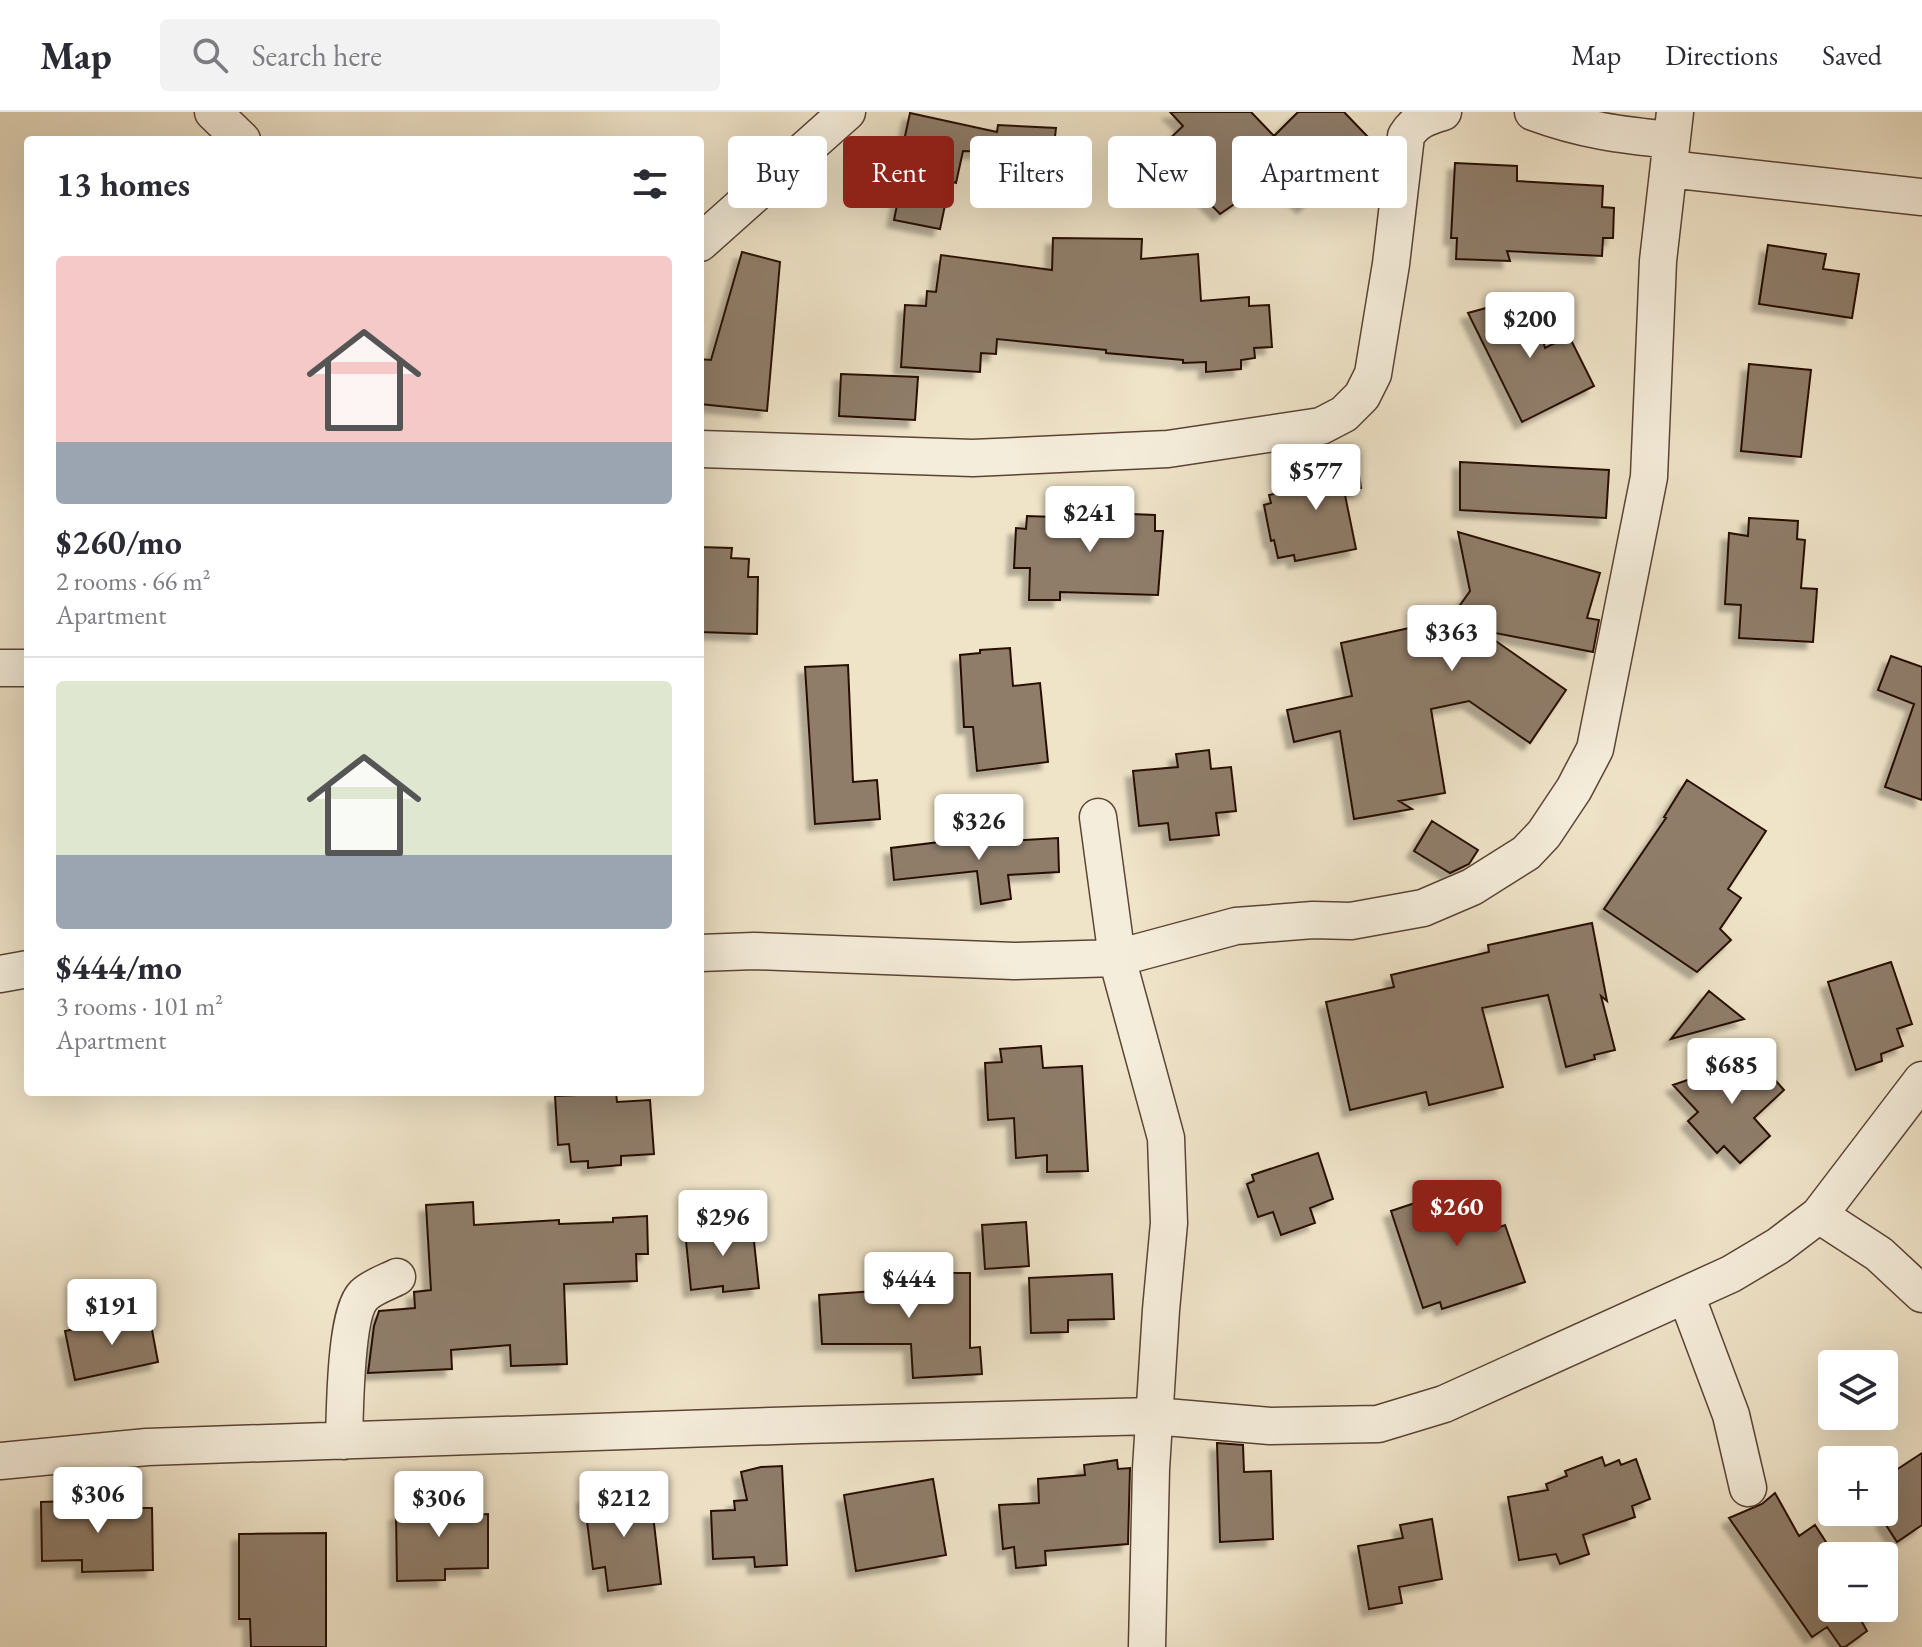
<!DOCTYPE html>
<html lang="en">
<head>
<meta charset="utf-8">
<style>
  body { margin:0; font-family:"EB Garamond",serif; background:#f2f2f3; color:#2b2b33; height:100vh; display:flex; flex-direction:column; font-size:30px; white-space:nowrap }
  * { box-sizing:border-box; margin:0 }
  p { font-size:26px; color:#7c7c81 }
  .icon { flex:none; width:44px; height:44px; fill:none; stroke:currentColor; stroke-width:2; stroke-linecap:round; stroke-linejoin:round }
  .map { position:relative; flex:1; overflow:hidden }
  .sheet { position:absolute; left:24px; top:24px; width:680px; height:960px; display:flex; flex-direction:column; background:#fff; border-radius:8px; box-shadow:0 8px 32px #0002 }
  .sheet>* { flex:none }
  .guide { position:absolute; left:728px; top:24px; width:760px; height:72px; display:flex; gap:16px }
  .tools { position:absolute; left:1818px; top:1238px; display:grid; gap:16px }
  .tools a { display:grid; place-items:center; width:80px; height:80px; border-radius:8px; background:#fff; box-shadow:0 8px 32px #0002; font-size:40px }
  .price { position:absolute; translate:-50% -68px; padding:0 18px; border-radius:8px; background:#fff; color:#222; font-size:26px; line-height:52px; filter:drop-shadow(0 2px 4px #0008) }
  .price::after { content:''; position:absolute; left:50%; top:48px; width:24px; height:18px; margin-left:-12px; background:inherit; clip-path:polygon(0 0,100% 0,50% 100%) }
  .price.active { background:#8f2418; color:#fff }
  ul { padding:0; list-style:none }
  li { display:grid; align-content:center; gap:16px; height:424px; padding:0 32px }
  li+li { border-top:2px solid #e1e1e2 }
  li span { display:grid; place-items:center; height:248px; border-radius:8px; color:#555 }
  li>.icon { margin-inline-start:auto }
  span .icon { width:144px; height:144px; fill:#fffc; stroke-width:1 }
  li b { font-size:34px }
  h2 { display:flex; justify-content:space-between; align-items:center; height:96px; padding:0 32px; font-size:34px }
  .chip { padding:0 28px; border-radius:8px; background:#fff; box-shadow:0 8px 32px #0002; font-size:28px; line-height:72px }
  .chip.active { background:#8f2418; color:#fff }
  header { display:flex; align-items:center; gap:48px; box-sizing:border-box; height:112px; padding:0 40px; background:#fff; border-bottom:2px solid #e1e1e2 }
  header strong { font-size:38px }
  nav { display:flex; gap:44px; margin-inline-start:auto; font-size:28px }
  .search { width:560px; height:72px; background:#f2f2f3; display:flex; align-items:center; gap:20px; box-sizing:border-box; padding:0 28px; border-radius:8px; color:#7c7c81; font-size:30px }
  .map>svg:first-child { display:block }
</style>
</head>
<body>
<header>
<strong>Map</strong>
<div class="search"><svg class="icon" aria-label="search" viewBox="0 0 24 24"><circle cx="10" cy="10" r="6"/><path d="M15 15l6 6"/></svg>Search here</div>
<nav><a>Map</a><a>Directions</a><a>Saved</a></nav>
</header>
<div class="map">
<svg width="1922" height="1535" viewBox="0 0 1922 1535">
  <defs>
    <filter id="shadow"><feDropShadow dx="-7" dy="7" stdDeviation="2" flood-color="#0004"/></filter>
  </defs>
  <rect width="100%" height="100%" fill="#efe3c8"/>
  <filter id="stains"><feTurbulence type="fractalNoise" baseFrequency=".0025" numOctaves="4"/><feColorMatrix values="0 0 0 0 .2 0 0 0 0 .09 0 0 0 0 .02 0 0 0 .5 -.17"/></filter>
  <radialGradient id="worn" r=".72"><stop offset=".6" stop-color="#630" stop-opacity="0"/><stop offset="1" stop-color="#630" stop-opacity=".3"/></radialGradient>
  <path fill="#8f7d6a" stroke="#280f04" stroke-width="2" filter="url(#shadow)" d="M1170 0H1251L1274 24 1298 0H1344L1368 25 1357 36 1360 40 1304 94 1275 64 1220 102 1158 38 1183 14Z
    M910 1 997 20 998 13 1056 16 1053 42 963 39 956 71 950 69 940 117 894 108 905 53 899 52Z
    M1455 51 1517 54V69L1603 74 1602 95 1614 96 1613 126H1603L1602 144 1507 139 1510 149 1456 147 1457 126H1451Z
    M1053 126 1142 127 1141 147 1198 142 1201 189 1249 185V194L1269 193 1272 235 1254 236 1255 246 1241 248V257L1206 260V250L1183 251V248L1106 241V238L997 227 996 242 981 241 980 260 901 255 905 193 926 194 927 179 936 180 941 143 1052 158Z
    M1768 133 1826 142 1823 157 1859 162 1852 206 1759 192Z
    M742 140 780 150 767 299 700 292V247L711 248Z
    M1519 187 1523 204 1536 200 1545 236 1569 224 1594 274 1522 310 1468 201Z
    M1749 252 1811 258 1801 345 1741 339Z
    M841 262 918 265 915 308 839 304Z
    M1356 341 1361 376 1344 378 1356 437 1295 449 1294 443 1278 446 1274 428 1271 429 1264 393 1271 391 1269 383 1308 375 1307 370 1318 368 1315 346Z
    M1460 350 1609 358 1606 406 1460 398Z
    M1056 399 1155 403V419H1163L1158 483 1060 480V488H1029L1030 456H1014L1016 416 1026 417 1027 404 1056 405Z
    M1749 406 1798 409 1797 427 1805 428 1801 476 1817 477 1813 530 1739 526 1741 493 1725 492 1729 421 1748 424Z
    M1458 420 1600 461 1587 506 1599 508 1593 540 1480 518 1566 578 1530 631 1469 589 1431 597 1445 681 1399 689 1412 697 1354 707 1340 619 1294 630 1287 598 1352 584 1341 531 1450 507 1470 479Z
    M700 435 732 436 731 446 749 447 748 465H758L757 522 700 520Z
    M1010 536 1013 574 1040 571 1048 650 977 659 973 615H964L960 543 980 541V538Z
    M1891 544 1922 555V688L1885 675 1914 592 1878 578Z
    M848 553 853 670 877 668 880 707 815 712 805 555Z
    M1209 638 1211 657 1231 655 1236 699 1216 701 1219 723 1170 728 1168 711 1139 714 1133 659 1178 655 1176 642Z
    M1687 668 1766 719 1728 777 1741 786 1720 817 1731 828 1697 860 1604 797 1666 706 1664 705Z
    M1432 709 1478 738 1469 752 1450 761 1414 739Z
    M1058 726 1059 760 1008 763 1011 787 981 792 977 759 894 768 891 736 957 728V732Z
    M1592 811 1607 889 1601 884 1615 938 1594 943 1595 947 1566 955 1548 883 1482 896 1503 975 1429 993 1426 980 1350 998 1326 890 1394 875 1391 863 1489 840 1488 833Z
    M1891 850 1912 912 1897 917 1903 934 1881 942 1882 949 1856 958 1828 870Z
    M1709 879 1744 907 1671 927Z
    M1041 934 1043 956 1082 954 1088 1059 1047 1060V1043L1016 1046 1014 1006 988 1008 985 951 1002 950 1000 937Z
    M1755 945 1784 978 1754 1006 1770 1024 1740 1051 1724 1034 1717 1041 1688 1009 1698 1000 1673 973Z
    M576 980H616L617 990 650 988 654 1042 621 1044V1053L588 1056V1049L571 1050 569 1032 558 1033 555 984 576 983Z
    M1318 1041 1333 1087 1310 1096 1315 1111 1281 1123 1273 1100 1258 1105 1247 1072 1254 1069 1252 1063Z
    M1481 1069 1497 1116 1505 1113 1525 1170 1442 1197 1440 1190 1423 1196 1391 1099Z
    M473 1090 474 1113 559 1108V1112L613 1110V1106L647 1104 648 1142H636L637 1169 564 1172 567 1252 511 1254 510 1233 451 1238 452 1257 368 1261 374 1214 379 1199 415 1196 414 1180 431 1178 426 1093Z
    M1026 1110 1029 1154 985 1157 982 1113Z
    M752 1111 759 1176 723 1180V1174L691 1178 685 1119Z
    M875 1161H970V1236L980 1235 982 1262 913 1266 911 1232H822L819 1183 875 1179Z
    M1112 1162 1114 1207 1068 1208V1220L1031 1221 1029 1166Z
    M149 1202 158 1250 75 1268 65 1219Z
    M1217 1331 1243 1333 1244 1360 1271 1359 1273 1427 1220 1430Z
    M1922 1341V1413L1897 1430 1884 1410V1366Z
    M1602 1345 1605 1354 1619 1348 1621 1353 1636 1347 1650 1387 1632 1394 1635 1405 1583 1423 1589 1442 1560 1452 1556 1442 1519 1448 1508 1385 1548 1378 1546 1372 1567 1364 1565 1359Z
    M1117 1348 1118 1357 1130 1356 1128 1432 1045 1439 1046 1453 1016 1456 1014 1435 1003 1437 999 1393 1039 1391 1038 1367 1085 1363 1084 1353Z
    M782 1354 787 1453 755 1455 754 1445 713 1447 711 1399 735 1398 734 1389 747 1388 741 1360 761 1355Z
    M933 1367 946 1443 856 1459 844 1383Z
    M450 1375V1404L488 1402V1456L445 1457V1468L397 1469 396 1402 416 1401V1376Z
    M650 1377 661 1472 608 1479 605 1455 593 1457 584 1385Z
    M1775 1381 1799 1424 1815 1413 1835 1444H1832V1496L1880 1498 1862 1510 1867 1519 1845 1535H1841L1827 1515 1812 1525 1729 1406 1762 1392Z
    M131 1387V1396H152L153 1458 82 1460V1448L42 1449 41 1390Z
    M1432 1407 1442 1467 1399 1475 1402 1491 1369 1497 1358 1434 1403 1426 1400 1413Z
    M326 1421V1535H251L250 1507H239V1422Z"/>
  <g fill="none" stroke-linecap="round" stroke-linejoin="round">
    <defs>
      <path id="minor" d="M213 0 242 28
        M1533 0C1581 18 1621 23 1671 28
        M1669 57 1922 85
        M700 131 847 0
        M700 337 973 346 1168 337 1321 314 1344 302 1362 284 1373 262 1391 152 1406 24C1415 9 1426 5 1443 0
        M0 556H28
        M1098 705 1117 846 1166 1026 1169 1111 1161 1198 1151 1357 1147 1535
        M700 841 754 839 1014 849 1117 846 1236 814 1313 808 1351 809 1423 796 1472 775 1526 741 1544 722 1574 677 1595 637 1649 365 1658 149 1675 0
        M0 862 28 857
        M1819 1103 1879 1142 1922 1182
        M1686 1183 1731 1303 1748 1376
        M344 1329C345 1301 345 1201 364 1183 372 1175 387 1170 397 1165
        M0 1349 147 1335 803 1313 1154 1304 1270 1314 1378 1312 1444 1292 1731 1162 1778 1134 1819 1103 1922 968"/>
    </defs>
    <use href="#minor" stroke="#5a4435" stroke-width="39"/>
    <use href="#minor" stroke="#f5eddb" stroke-width="36"/>
  </g>
  <rect width="100%" height="100%" filter="url(#stains)"/>
  <rect width="100%" height="100%" fill="url(#worn)"/>
</svg>
<div class="tools">
<a><svg class="icon" aria-label="layers" viewBox="0 0 24 24"><path d="M12 4l9 5-9 5-9-5zM3 14l9 5 9-5"/></svg></a>
<a>+</a>
<a>−</a>
</div>
<b class="price" style="left:1530px;top:248px">$200</b>
<b class="price" style="left:1316px;top:400px">$577</b>
<b class="price" style="left:1090px;top:442px">$241</b>
<b class="price" style="left:1452px;top:561px">$363</b>
<b class="price" style="left:979px;top:750px">$326</b>
<b class="price" style="left:1732px;top:994px">$685</b>
<b class="price active" style="left:1457px;top:1136px">$260</b>
<b class="price" style="left:723px;top:1146px">$296</b>
<b class="price" style="left:909px;top:1208px">$444</b>
<b class="price" style="left:112px;top:1235px">$191</b>
<b class="price" style="left:98px;top:1423px">$306</b>
<b class="price" style="left:439px;top:1427px">$306</b>
<b class="price" style="left:624px;top:1427px">$212</b>
<div class="guide">
<a class="chip">Buy</a>
<a class="chip active">Rent</a>
<a class="chip">Filters</a>
<a class="chip">New</a>
<a class="chip">Apartment</a>
</div>
<section class="sheet">
<h2>13 homes<svg class="icon" aria-label="filters" viewBox="0 0 24 24"><path d="M4 7h16M4 17h16"/><circle cx="9" cy="7" r="2"/><circle cx="15" cy="17" r="2"/></svg></h2>
<ul>
<li><span style="background:linear-gradient(#f6c9c9 75%,#9aa5b1 0)"><svg class="icon" aria-label="home" viewBox="0 0 24 24"><path d="M3 11l9-7 9 7M6 9v11h12V9"/></svg></span><div><b>$260/mo</b><p>2 rooms · 66 m²</p><p>Apartment</p></div></li>
<li><span style="background:linear-gradient(#dfe7d0 70%,#9aa5b1 0)"><svg class="icon" aria-label="home" viewBox="0 0 24 24"><path d="M3 11l9-7 9 7M6 9v11h12V9"/></svg></span><div><b>$444/mo</b><p>3 rooms · 101 m²</p><p>Apartment</p></div></li>
</ul>
</section>
</div>
</body>
</html>
